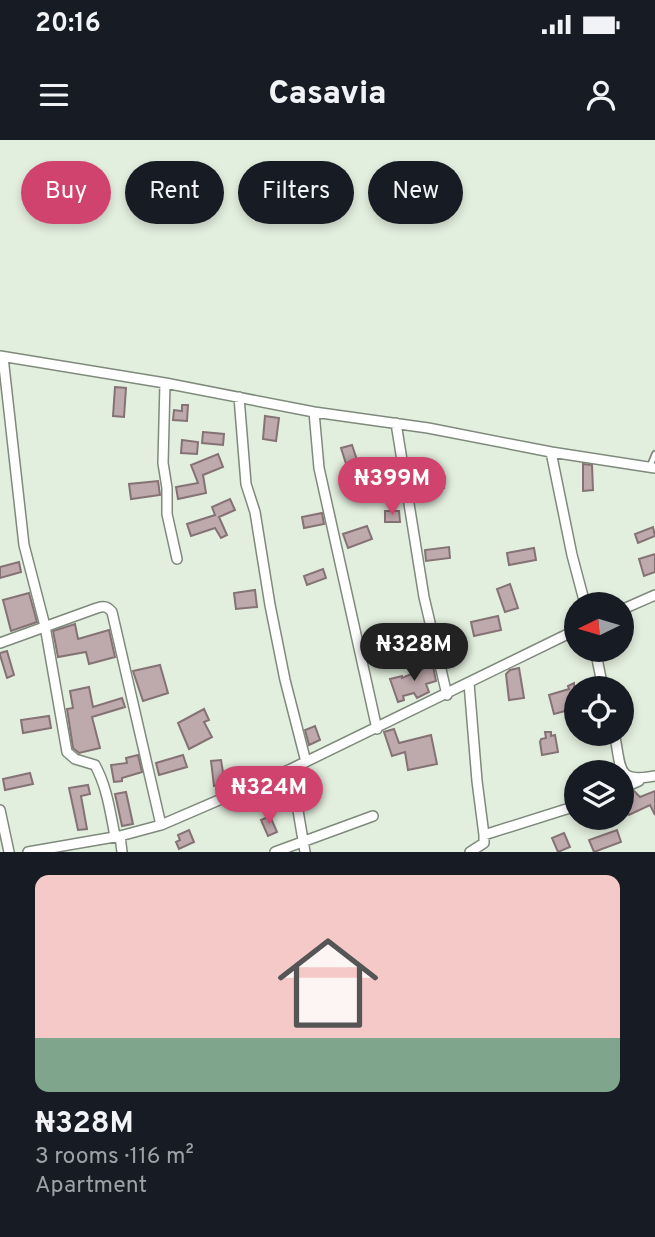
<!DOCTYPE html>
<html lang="en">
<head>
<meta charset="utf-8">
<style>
  body { margin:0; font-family:Overpass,sans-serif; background:#20242c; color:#f1f3f6; height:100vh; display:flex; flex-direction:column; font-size:26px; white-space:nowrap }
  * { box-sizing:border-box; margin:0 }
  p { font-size:23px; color:#9ea1a6 }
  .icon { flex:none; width:38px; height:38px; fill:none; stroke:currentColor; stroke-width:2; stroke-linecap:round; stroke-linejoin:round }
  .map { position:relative; height:712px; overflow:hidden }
  .sheet { display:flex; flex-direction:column; background:#171b24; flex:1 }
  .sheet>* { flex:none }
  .guide { position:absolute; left:21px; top:21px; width:614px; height:63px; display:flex; gap:14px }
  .needle { width:46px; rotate:265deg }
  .buttons { position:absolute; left:564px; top:452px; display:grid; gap:14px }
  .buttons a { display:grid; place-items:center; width:70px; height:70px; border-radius:50%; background:#171b24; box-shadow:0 4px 10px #0003; font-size:35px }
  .price { position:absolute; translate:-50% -60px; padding:0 16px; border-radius:24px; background:#d1436f; color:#fff; font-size:23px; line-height:46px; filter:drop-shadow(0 2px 4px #0008) }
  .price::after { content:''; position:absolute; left:50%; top:42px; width:21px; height:16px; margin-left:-10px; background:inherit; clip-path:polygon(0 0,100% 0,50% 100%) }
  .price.current { background:#222; color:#fff }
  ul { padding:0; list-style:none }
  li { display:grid; align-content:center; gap:14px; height:371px; padding:0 35px }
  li+li { border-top:2px solid #363941 }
  li span { display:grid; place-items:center; height:217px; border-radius:14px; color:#555 }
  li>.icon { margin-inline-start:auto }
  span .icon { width:126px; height:126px; fill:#fffc; stroke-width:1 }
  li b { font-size:30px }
  .tag { padding:0 24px; border-radius:32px; background:#171b24; box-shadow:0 4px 10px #0003; font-size:24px; line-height:63px }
  .tag.current { background:#d1436f; color:#fff }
  .status { display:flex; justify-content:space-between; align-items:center; height:49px; padding:0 35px; background:#171b24; direction:ltr }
  .status svg { height:19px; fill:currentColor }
  header { display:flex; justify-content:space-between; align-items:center; height:91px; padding:0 35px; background:#171b24; font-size:32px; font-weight:800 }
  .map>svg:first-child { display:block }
</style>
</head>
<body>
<div class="status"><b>20:16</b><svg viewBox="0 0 49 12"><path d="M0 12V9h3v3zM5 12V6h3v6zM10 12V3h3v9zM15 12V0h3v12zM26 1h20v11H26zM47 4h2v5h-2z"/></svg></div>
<header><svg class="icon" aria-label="menu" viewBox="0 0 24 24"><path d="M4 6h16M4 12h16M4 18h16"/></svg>Casavia<svg class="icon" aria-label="person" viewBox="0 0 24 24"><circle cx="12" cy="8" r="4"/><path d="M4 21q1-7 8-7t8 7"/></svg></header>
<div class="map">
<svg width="655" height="712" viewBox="0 0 655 712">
  <rect width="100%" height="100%" fill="#e2eede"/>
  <path fill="#bea9ac" stroke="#857275" stroke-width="2" d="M115 247 126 248 124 277 113 276Z
    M182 265H188L187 281 173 280 174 270 182 271Z
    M265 276 279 278 276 301 263 299Z
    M203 292 224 294 223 305 202 303Z
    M182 300 198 302 197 314 181 313Z
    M352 305 359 326 348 330 341 308Z
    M218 314 223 327 203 335 206 353 178 359 176 347 198 343 191 325Z
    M583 324 592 325 593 350 583 351Z
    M419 334 445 337 444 348 418 345Z
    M158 341 160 355 131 359 129 344Z
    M230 359 235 370 219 377 227 395 221 398 215 388 191 396 187 384 215 375 212 367Z
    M385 371H399L400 382H385Z
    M322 373 324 384 304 388 302 377Z
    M367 386 372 399 348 408 343 394Z
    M653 387 655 396 638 403 635 394Z
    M449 407 450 418 426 421 425 410Z
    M534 408 536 420 509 425 507 413Z
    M655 414V432L644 436 639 419Z
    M19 422 21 432 0 438V427Z
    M323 429 326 438 307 445 304 436Z
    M510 444 518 468 505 472 497 449Z
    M255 450 257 467 236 469 234 453Z
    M29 453 37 482 11 491 3 460Z
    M498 476 501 490 474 496 471 482Z
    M75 484 78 499 109 490 115 517 89 524 86 512 58 517 53 491Z
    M7 511 14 535 7 538 0 515V513Z
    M432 521 436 541 426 544 429 552 417 558 414 553 403 556 404 560 398 562 390 539 402 536V538L423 529 421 525Z
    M160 525 168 553 143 561 133 531Z
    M519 528 524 558 509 560 506 534 510 530Z
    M574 543 576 568 554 574 549 555 569 549 568 546Z
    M89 547 93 567 122 558 125 567 92 577 100 608 79 613 73 608 67 569 73 568 70 551Z
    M204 569 209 580 204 582 212 597 189 609 178 583Z
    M49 576 51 588 23 593 21 580Z
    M315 586 320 600 309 605 305 590Z
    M394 589 399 603 431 595 437 624 408 630 405 612 392 616 384 592Z
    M545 592H551V596L555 595 558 612 542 615 540 602 541 599 546 598Z
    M138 615 142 632 122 638V641L114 642 111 625 127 623 126 618Z
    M183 615 187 627 159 635 156 623Z
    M221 620 225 644 214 646 211 621Z
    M30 633 33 644 5 650 3 639Z
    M88 645 90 654 81 656 87 689 78 690 69 648Z
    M634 651 640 657 655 651V675L650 665 629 675 622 660 626 659 625 655Z
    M126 652 133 684 122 686 115 654Z
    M270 676 277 692 268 696 261 680Z
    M189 690 194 702 179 709 176 702 180 700 178 695Z
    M617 690 621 702 594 712 589 700Z
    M564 693 570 707 558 712 552 698Z"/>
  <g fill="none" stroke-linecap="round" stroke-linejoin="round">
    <defs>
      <path id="service" d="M650 326 655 314"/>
      <path id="minor" d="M0 216 165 243 314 272 428 288 551 312 655 328
        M3 217 24 405 45 486 67 612 75 619 95 625C107 647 110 671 115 696
        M165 243 163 323 167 348V374L177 419
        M239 257 246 344 255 372 270 465 285 540 306 622
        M314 272 319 328 377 589
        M396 283 424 457 447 555
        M551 312 572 415 585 464
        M621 470 655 455
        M0 503 97 468C104 466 107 466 112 472L161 685
        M595 509 603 548
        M469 543 477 641 484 695V703L470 712
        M614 593C622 626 614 644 655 636
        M621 649 639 641
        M0 670 9 712
        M484 695 576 666
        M120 696 122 712
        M28 712 120 696 161 685 291 629
        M275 712 373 676
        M305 712 291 629 576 490"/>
    </defs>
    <use href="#service" stroke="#7f8a7c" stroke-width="8"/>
    <use href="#minor" stroke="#7f8a7c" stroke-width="12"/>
    <use href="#service" stroke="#fff" stroke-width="4.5"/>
    <use href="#minor" stroke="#fff" stroke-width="9"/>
  </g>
</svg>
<div class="buttons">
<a><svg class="needle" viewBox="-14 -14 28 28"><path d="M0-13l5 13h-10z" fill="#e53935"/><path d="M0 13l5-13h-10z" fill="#9ea1a6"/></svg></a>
<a><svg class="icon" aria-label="locate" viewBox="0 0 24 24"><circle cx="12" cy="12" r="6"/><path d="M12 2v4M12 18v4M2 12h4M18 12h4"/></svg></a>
<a><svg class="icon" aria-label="layers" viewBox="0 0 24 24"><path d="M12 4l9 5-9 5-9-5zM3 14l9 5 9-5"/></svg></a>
</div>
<b class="price" style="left:392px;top:377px">₦399M</b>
<b class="price current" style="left:414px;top:543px">₦328M</b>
<b class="price" style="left:269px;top:686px">₦324M</b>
<div class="guide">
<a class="tag current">Buy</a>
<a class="tag">Rent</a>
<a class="tag">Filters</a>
<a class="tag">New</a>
</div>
</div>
<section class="sheet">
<ul>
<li><span style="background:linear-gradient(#f6c9c9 75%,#7fa58c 0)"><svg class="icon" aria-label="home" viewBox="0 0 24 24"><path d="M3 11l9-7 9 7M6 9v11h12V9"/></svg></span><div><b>₦328M</b><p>3 rooms · 116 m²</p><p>Apartment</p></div></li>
</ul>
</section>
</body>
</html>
